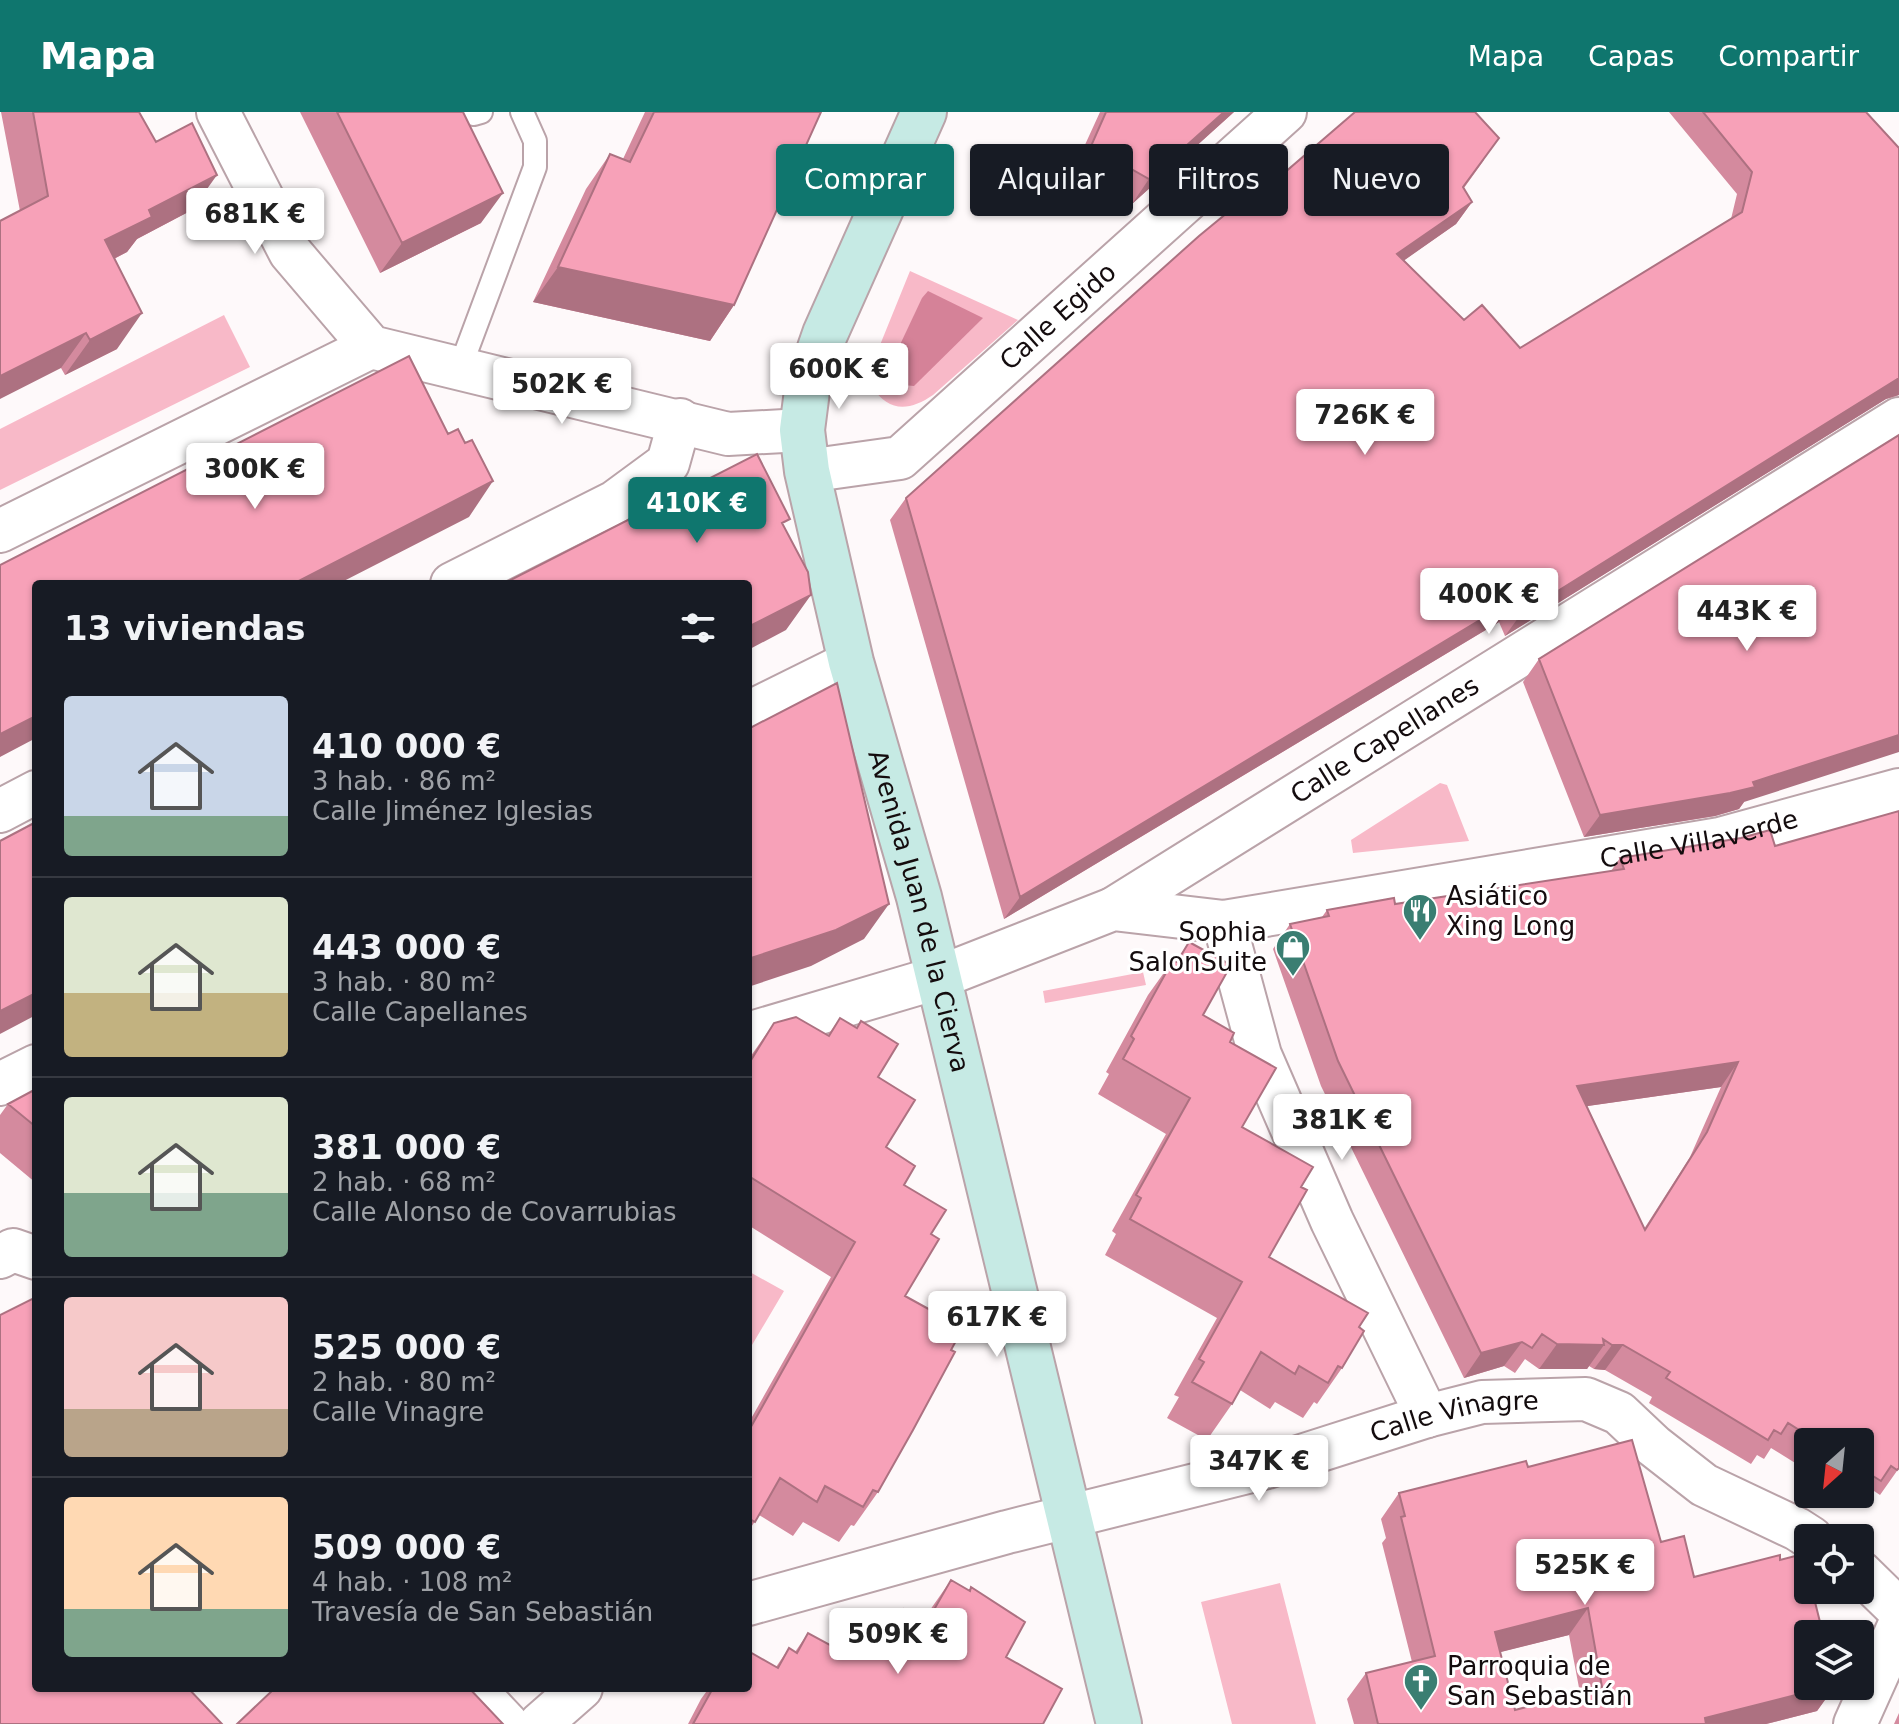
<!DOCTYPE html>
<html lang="es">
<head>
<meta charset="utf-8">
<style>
  body { margin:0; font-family:"DejaVu Sans",sans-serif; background:#242831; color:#f1f3f6; height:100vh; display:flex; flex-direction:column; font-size:30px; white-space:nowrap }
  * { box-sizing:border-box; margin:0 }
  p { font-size:26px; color:#9ea1a6 }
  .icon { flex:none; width:44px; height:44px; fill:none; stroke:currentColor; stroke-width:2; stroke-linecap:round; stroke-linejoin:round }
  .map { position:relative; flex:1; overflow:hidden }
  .panel { position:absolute; left:32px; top:468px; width:720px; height:1112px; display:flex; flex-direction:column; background:#171b24; border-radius:8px; box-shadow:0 2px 6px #0004 }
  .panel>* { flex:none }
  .guide { position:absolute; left:776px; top:32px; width:760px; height:72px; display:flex; gap:16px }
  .needle { width:52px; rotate:207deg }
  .controls { position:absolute; left:1794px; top:1316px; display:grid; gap:16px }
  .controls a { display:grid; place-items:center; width:80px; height:80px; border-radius:8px; background:#171b24; box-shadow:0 2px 6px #0004; font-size:40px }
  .price { position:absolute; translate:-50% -68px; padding:0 18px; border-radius:8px; background:#fff; color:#222; font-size:26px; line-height:52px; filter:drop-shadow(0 2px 4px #0008) }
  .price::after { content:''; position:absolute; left:50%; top:48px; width:24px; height:18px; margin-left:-12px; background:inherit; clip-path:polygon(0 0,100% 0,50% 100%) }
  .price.selected { background:#0f766e; color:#fff }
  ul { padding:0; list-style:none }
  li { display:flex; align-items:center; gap:24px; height:200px; padding:0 32px }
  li+li { border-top:2px solid #363941 }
  li span { display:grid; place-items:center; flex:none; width:224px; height:160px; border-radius:8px; color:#555 }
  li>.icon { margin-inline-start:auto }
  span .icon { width:96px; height:96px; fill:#fffc; stroke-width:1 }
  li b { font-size:34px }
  h2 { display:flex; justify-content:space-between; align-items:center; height:96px; padding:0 32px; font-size:34px }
  .tag { padding:0 28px; border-radius:8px; background:#171b24; box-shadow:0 2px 6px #0004; font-size:28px; line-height:72px }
  .tag.selected { background:#0f766e; color:#fff }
  header { display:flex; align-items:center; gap:48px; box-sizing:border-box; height:112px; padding:0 40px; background:#0f766e; color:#fff }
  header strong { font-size:38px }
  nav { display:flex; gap:44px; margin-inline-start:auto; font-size:28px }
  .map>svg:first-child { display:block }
</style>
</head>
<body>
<header>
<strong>Mapa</strong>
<nav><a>Mapa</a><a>Capas</a><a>Compartir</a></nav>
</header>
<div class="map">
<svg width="1899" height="1612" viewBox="0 0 1899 1612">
  <rect width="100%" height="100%" fill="#fef9fa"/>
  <path fill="#f8b9c8" d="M910 159 1018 208 933 283C910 299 888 301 872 274L880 233Z
    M224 203 250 255 0 378V317Z
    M1440 671 1447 673 1469 729 1353 741 1351 728Z
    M1143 860 1146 873 1045 891 1043 879Z
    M748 1159 784 1179 752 1233 748 1231Z
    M1280 1471 1316 1612H1232L1201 1490Z"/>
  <path fill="#d58298" d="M928 179 983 206 914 274C898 273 893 270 890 254L922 186Z"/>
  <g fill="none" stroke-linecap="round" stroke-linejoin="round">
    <defs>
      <path id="lane" d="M465 0 474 2 481 0
        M460 256 535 55V29L522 0"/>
      <g id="street">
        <path d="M218 0 290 140 371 235 728 322 802 318"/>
        <path id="s1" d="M807 359 900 346 1285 0"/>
        <path d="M0 419 371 235"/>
        <path d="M452 472 615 390 668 351 680 308"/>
        <path d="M748 601 851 550"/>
        <path d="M0 699 36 680"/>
        <path id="s2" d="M1113 797 1899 307"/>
        <path d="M1224 810 1260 943 1332 1109 1427 1304"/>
        <path id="s3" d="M748 922 937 866 1113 797 1224 810 1720 727 1899 678"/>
        <path d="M0 972 36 954"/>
        <path d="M0 1145 13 1138 36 1146"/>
        <path d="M1860 1460 1899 1498"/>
        <path id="s4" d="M748 1492 1007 1420 1267 1355 1427 1304 1482 1290 1586 1287 1619 1301 1654 1334 1704 1373 1797 1417 1811 1426"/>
        <path d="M473 1576 507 1612"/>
        <path d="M540 1612 581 1576"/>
        <path d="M1855 1612 1899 1514"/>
      </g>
      <g id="secondary">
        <path id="s5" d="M924 0 825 222 808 271 802 318 807 359 851 550 919 785 1119 1612"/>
      </g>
    </defs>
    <use href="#lane" stroke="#baa3a9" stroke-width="26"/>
    <use href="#street" stroke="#baa3a9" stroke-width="46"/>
    <use href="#secondary" stroke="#baa3a9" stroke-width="48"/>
    <use href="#lane" stroke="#fff" stroke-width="22"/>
    <use href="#street" stroke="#fff" stroke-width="42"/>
    <use href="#secondary" stroke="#c6eae4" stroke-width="44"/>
  </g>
  <path fill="#d48a9e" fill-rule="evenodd" d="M1 0H139L192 98 137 127 127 140 114 147 117 237 65 263 61 256 20 99Z
    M300 0H463L481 111 380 161Z
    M645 0H821L734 193 710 229 533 190 586 77 610 42 623 47Z
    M1100 0H1234L1132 92 1073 59Z
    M1669 0H1866L1899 36V283L1886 287 1505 524 1499 510 1004 807 890 408 906 386 1248 92 1484 48 1464 76 1472 90 1456 112 1404 148 1464 208 1520 236 1731 107 1737 82Z
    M1539 547 1744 690 1739 697 1715 704 1584 725 1523 570Z
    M1741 726 1899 1356 1880 1383 1874 1379 1864 1394 1844 1382H1860V1330H1808V1359L1771 1336 1764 1347 1757 1343 1751 1352 1649 1291 1652 1285 1605 1258 1594 1257 1589 1254 1587 1257H1539L1525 1247 1515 1261 1504 1254 1464 1266 1321 974 1273 837 1290 812 1322 805 1327 798 1395 792 1611 759 1620 746ZM1721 975 1690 1045 1644 1117 1587 994Z
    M1189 830 1203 903 1230 930 1242 1015 1301 1075 1269 1145 1359 1215 1342 1256 1317 1292 1314 1290 1303 1306 1275 1290 1270 1297 1240 1278 1232 1292 1207 1328 1167 1306 1179 1285 1174 1283 1217 1206 1105 1143 1116 1122 1112 1119 1166 1022 1098 982 1109 962 1106 960 1148 883 1173 848 1176 849Z
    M840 906 878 965 886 1035 904 1073 931 1122 905 1184 878 1380 854 1414 851 1413 839 1430 803 1410 793 1424 759 1403 748 1420V1312L831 1165 748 1113V948L774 911 828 923Z
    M36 977V1071L0 1041V1003L8 992Z
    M1528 1355 1661 1430 1694 1465 1780 1448 1808 1574H1835L1817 1599 1766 1612H1354L1347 1587 1366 1561 1412 1550 1382 1431 1386 1426 1381 1407 1399 1381ZM1569 1523 1580 1581 1515 1598 1500 1540Z
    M951 1468 1006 1545 1043 1612H688L701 1587 709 1576H748L776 1555 789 1536 795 1540 808 1521 837 1537 849 1520 877 1538 904 1497 923 1508Z
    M1899 1601V1612H1894Z"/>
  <path fill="#ad7181" d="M1224 0H1234L1132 92 1149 67Z
    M217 63 192 98 137 127 127 140 80 164 105 128 149 98Z
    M503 81 481 111 380 161 402 131Z
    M1472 90 1456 112 1382 164 1397 142Z
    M558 155 734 193 710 229 533 190Z
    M142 201 117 237 65 263 90 228Z
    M86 221 61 256 0 287V264Z
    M1899 266V283L1886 287 1505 524 1521 502Z
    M493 369 469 405 338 472H293Z
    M811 483 786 518 748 538V515Z
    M1515 487 1499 510 1004 807 1020 785Z
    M36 604V626L0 645V622Z
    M1899 623V640L1744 690 1739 697 1715 704 1584 725 1600 703 1753 670Z
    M889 792 864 827 811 854 748 875V847Z
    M36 881V903L0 922V899Z
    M1738 950 1721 975 1560 998 1577 974Z
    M1522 1230 1504 1254 1464 1266 1481 1241Z
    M1557 1232 1604 1233 1587 1257H1539Z
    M1612 1233H1623L1605 1258 1594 1257Z
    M1588 1496 1569 1523 1477 1546 1495 1520Z
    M1831 1574H1835L1817 1599 1766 1612H1701L1705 1606Z"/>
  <path fill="#f7a1b8" stroke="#ad7181" stroke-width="2" fill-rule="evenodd" d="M33 0H139L156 30 192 11 217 63 149 98 152 105 105 128 142 201 90 228 86 221 0 264V109L48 84Z
    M337 0H463L503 81 402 131Z
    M654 0H821L734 193 558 155 610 42 630 50Z
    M1106 0H1224L1149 67 1091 34Z
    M1355 0H1475L1499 26 1463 75 1472 90 1397 142 1464 208 1482 193 1520 236 1742 100 1752 60 1703 0H1866L1899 36V266L1521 502 1515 487 1020 785 906 386 1199 124 1244 87 1248 92Z
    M409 244 448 322 458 317 465 331 472 328 493 369 293 472H36V604L0 622V453Z
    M1899 323V623L1753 670 1755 675 1730 681 1600 703 1539 547Z
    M757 342 790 407 782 411 808 460 811 483 748 515V472H503Z
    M837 571 889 792 836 818 748 847V617Z
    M1899 699V1356L1897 1358 1891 1354 1881 1369 1860 1356V1330H1818L1788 1311 1781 1322 1774 1318 1768 1328 1666 1266 1670 1260 1623 1233H1612L1603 1227 1604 1233 1557 1232 1542 1222 1532 1236 1522 1230 1481 1241 1338 949 1290 812 1329 804 1327 798 1394 786 1395 792 1624 757 1620 746 1741 726 1770 718 1775 734ZM1738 950 1707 1020 1645 1118 1577 974Z
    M36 710V881L0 899V729Z
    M1189 830 1231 853 1203 903 1234 921 1230 930 1276 956 1242 1015 1313 1055 1301 1075 1307 1078 1269 1145 1368 1201 1359 1215 1364 1219 1342 1256 1338 1254 1328 1271 1299 1254 1295 1262 1261 1240 1232 1292 1192 1270 1204 1250 1199 1247 1242 1170 1130 1107 1141 1086 1136 1083 1190 986 1123 947 1134 927 1131 924 1173 848 1177 850Z
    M796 905 829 924 840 906 857 916 861 909 898 932 878 965 915 988 886 1035 915 1054 904 1073 946 1098 931 1122 939 1127 905 1184 963 1216 951 1238 955 1240 913 1318 878 1380 873 1378 863 1395 825 1374 817 1390 780 1366 755 1410 748 1406V1320L855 1130 750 1065 748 1069V953L774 911Z
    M36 977V1015L8 992Z
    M36 1185V1576H188L222 1612H0V1203Z
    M1632 1328 1661 1430 1684 1424 1694 1465 1780 1443V1448L1803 1442 1808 1463V1478H1812L1823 1522H1808V1574H1831L1705 1606 1706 1612H1378L1366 1561 1435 1544 1401 1405 1405 1404 1399 1381 1526 1349 1528 1355ZM1588 1496 1602 1575 1515 1598 1495 1520Z
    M951 1468 970 1479 971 1475 1025 1510 1006 1545 1062 1577 1043 1612H693L713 1576H748V1539L778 1556 789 1536 797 1541 808 1521 839 1538 849 1520 880 1540 904 1497 927 1510Z
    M275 1576H469L503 1612H237Z"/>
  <defs>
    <symbol id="restaurant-pin" viewBox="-11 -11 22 30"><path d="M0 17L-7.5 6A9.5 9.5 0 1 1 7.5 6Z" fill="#3a7e72" stroke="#fff"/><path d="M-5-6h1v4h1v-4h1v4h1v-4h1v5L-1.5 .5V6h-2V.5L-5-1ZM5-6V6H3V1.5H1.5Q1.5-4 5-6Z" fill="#fff"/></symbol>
    <symbol id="shop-pin" viewBox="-11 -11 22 30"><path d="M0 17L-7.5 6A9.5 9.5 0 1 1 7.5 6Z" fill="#3a7e72" stroke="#fff"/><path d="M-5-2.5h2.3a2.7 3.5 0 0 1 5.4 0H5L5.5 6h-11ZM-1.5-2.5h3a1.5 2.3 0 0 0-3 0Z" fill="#fff"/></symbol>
    <symbol id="church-pin" viewBox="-11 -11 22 30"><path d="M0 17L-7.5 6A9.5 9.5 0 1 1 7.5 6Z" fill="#3a7e72" stroke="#fff"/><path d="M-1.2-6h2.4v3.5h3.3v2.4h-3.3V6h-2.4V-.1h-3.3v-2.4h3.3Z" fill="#fff"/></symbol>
  </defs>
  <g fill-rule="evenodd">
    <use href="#restaurant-pin" x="1400" y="779" width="40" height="54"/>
    <use href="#shop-pin" x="1273" y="815" width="40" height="54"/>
    <use href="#church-pin" x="1401" y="1549" width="40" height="54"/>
  </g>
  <g text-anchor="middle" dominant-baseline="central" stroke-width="6" stroke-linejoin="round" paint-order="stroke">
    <g font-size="26" fill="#140c0e" stroke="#fff">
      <text stroke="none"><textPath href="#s1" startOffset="306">Calle Egido</textPath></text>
      <text stroke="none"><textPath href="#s2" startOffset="320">Calle Capellanes</textPath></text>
      <text stroke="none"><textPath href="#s3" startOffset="980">Calle Villaverde</textPath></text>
      <text stroke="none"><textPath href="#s5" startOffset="838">Avenida Juan de la Cierva</textPath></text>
      <text stroke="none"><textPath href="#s4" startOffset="732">Calle Vinagre</textPath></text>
    </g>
    <g font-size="26" fill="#140c0e" stroke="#fff" text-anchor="start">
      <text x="1446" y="784">Asiático<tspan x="1446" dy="30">Xing Long</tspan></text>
      <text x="1267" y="820" text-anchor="end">Sophia<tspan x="1267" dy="30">SalonSuite</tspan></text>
      <text x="1447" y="1554">Parroquia de<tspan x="1447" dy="30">San Sebastián</tspan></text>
    </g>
  </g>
</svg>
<div class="controls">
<a><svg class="needle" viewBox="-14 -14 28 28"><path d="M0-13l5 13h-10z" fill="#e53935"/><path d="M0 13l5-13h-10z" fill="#9ea1a6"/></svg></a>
<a><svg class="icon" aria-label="locate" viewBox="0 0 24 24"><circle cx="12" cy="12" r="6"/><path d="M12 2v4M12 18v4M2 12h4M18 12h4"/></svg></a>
<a><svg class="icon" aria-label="layers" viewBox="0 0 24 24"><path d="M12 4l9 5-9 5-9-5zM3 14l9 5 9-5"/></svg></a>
</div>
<b class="price" style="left:255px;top:144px">681K €</b>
<b class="price" style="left:839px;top:299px">600K €</b>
<b class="price" style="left:562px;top:314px">502K €</b>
<b class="price" style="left:1365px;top:345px">726K €</b>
<b class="price" style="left:255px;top:399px">300K €</b>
<b class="price selected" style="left:697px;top:433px">410K €</b>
<b class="price" style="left:1489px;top:524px">400K €</b>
<b class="price" style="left:1747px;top:541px">443K €</b>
<b class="price" style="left:1342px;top:1050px">381K €</b>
<b class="price" style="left:997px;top:1247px">617K €</b>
<b class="price" style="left:1259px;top:1391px">347K €</b>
<b class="price" style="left:1585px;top:1495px">525K €</b>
<b class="price" style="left:898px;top:1564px">509K €</b>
<div class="guide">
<a class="tag selected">Comprar</a>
<a class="tag">Alquilar</a>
<a class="tag">Filtros</a>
<a class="tag">Nuevo</a>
</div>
<section class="panel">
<h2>13 viviendas<svg class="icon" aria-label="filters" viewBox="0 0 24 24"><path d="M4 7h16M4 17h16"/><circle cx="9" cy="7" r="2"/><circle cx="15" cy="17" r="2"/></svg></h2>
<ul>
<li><span style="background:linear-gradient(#c9d6e8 75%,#7fa58c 0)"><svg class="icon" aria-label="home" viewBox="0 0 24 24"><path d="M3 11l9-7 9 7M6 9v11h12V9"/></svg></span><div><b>410 000 €</b><p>3 hab. · 86 m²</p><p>Calle Jiménez Iglesias</p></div></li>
<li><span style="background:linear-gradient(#dfe7d0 60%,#c2b280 0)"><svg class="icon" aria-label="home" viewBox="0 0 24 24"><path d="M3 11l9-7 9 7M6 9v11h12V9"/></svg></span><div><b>443 000 €</b><p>3 hab. · 80 m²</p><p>Calle Capellanes</p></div></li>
<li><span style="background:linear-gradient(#dfe7d0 60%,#7fa58c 0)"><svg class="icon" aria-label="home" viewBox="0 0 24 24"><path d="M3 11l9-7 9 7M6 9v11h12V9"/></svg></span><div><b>381 000 €</b><p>2 hab. · 68 m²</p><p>Calle Alonso de Covarrubias</p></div></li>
<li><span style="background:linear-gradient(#f6c9c9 70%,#b9a48a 0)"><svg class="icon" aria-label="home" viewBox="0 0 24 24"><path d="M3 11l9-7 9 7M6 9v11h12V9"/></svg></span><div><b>525 000 €</b><p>2 hab. · 80 m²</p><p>Calle Vinagre</p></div></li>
<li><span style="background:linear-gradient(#ffd9b3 70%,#7fa58c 0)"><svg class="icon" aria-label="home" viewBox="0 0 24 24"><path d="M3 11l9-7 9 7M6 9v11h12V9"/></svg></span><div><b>509 000 €</b><p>4 hab. · 108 m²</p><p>Travesía de San Sebastián</p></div></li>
</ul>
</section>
</div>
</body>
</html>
